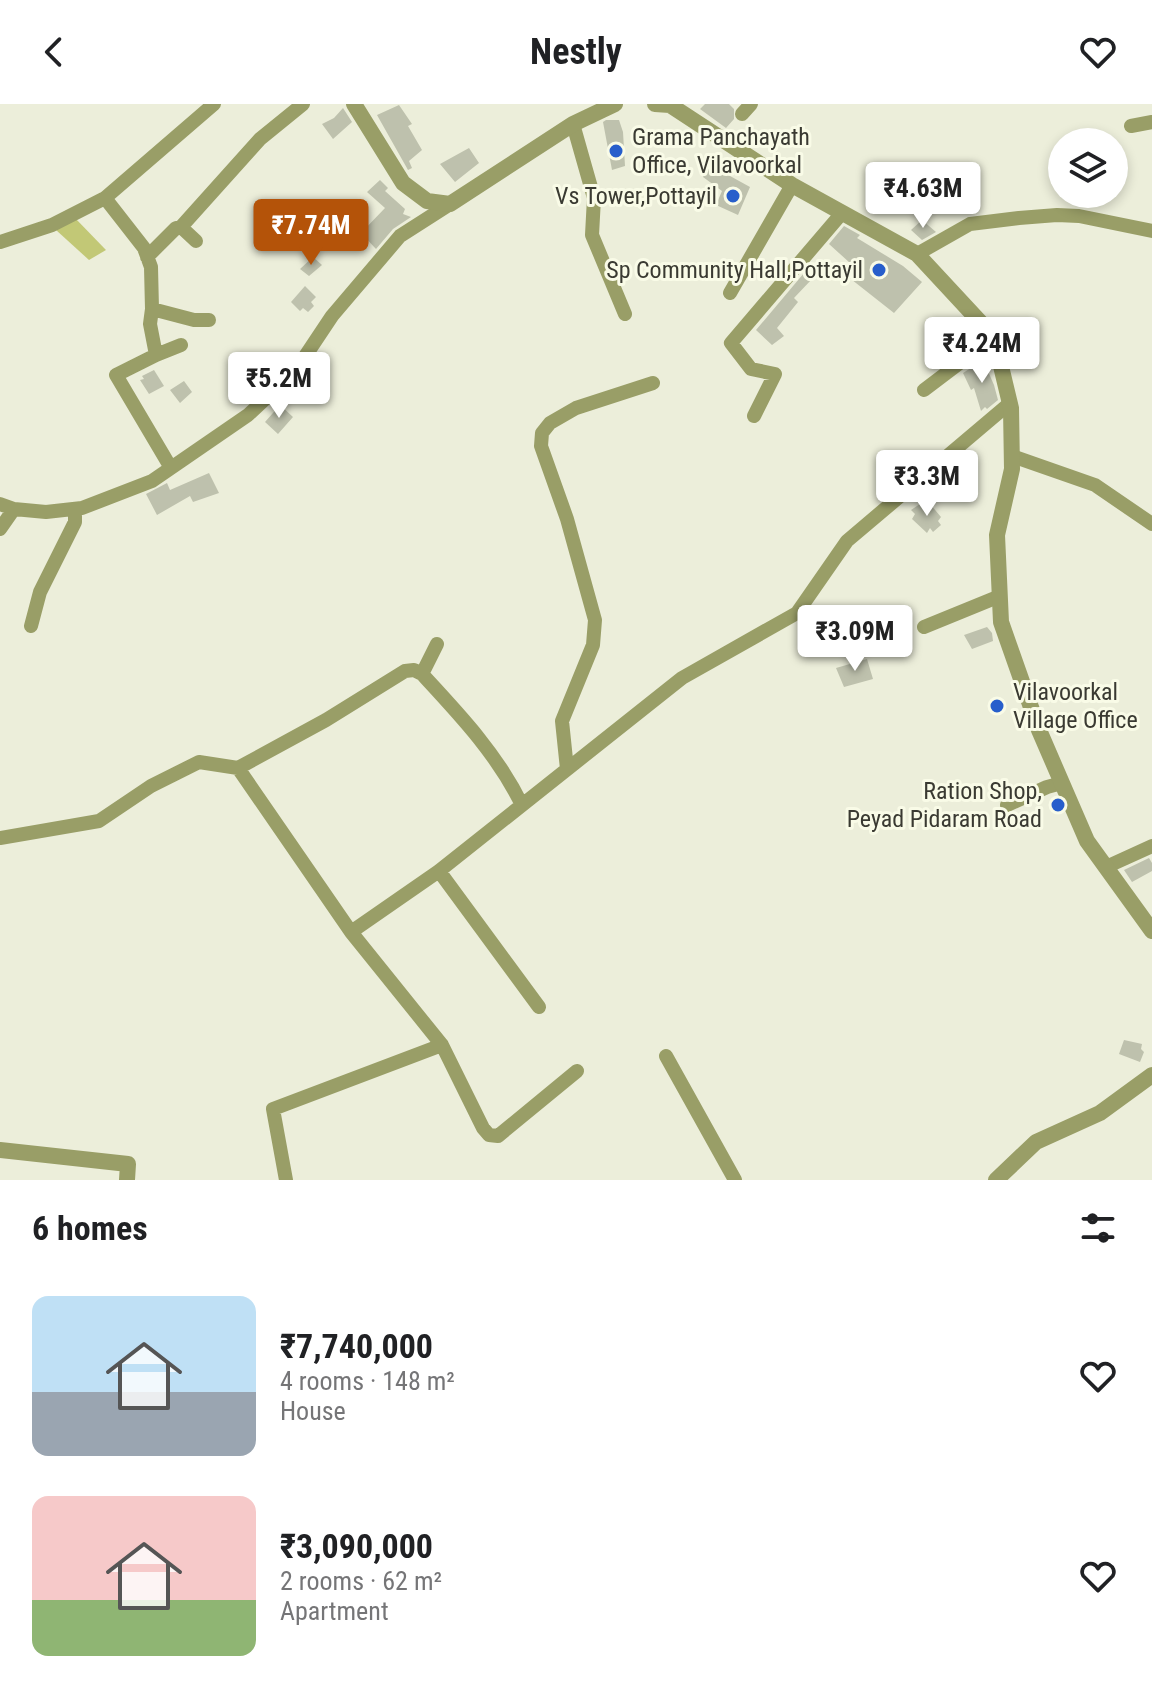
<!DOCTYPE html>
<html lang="en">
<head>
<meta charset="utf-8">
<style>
  body { margin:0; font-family:"Roboto Condensed",sans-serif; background:#f2f2f2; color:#202124; height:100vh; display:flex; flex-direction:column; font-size:30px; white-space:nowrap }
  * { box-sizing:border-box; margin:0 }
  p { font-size:26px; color:#757577 }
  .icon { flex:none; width:44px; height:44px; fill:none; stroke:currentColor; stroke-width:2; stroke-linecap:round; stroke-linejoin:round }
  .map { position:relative; height:1076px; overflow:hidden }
  .panel { display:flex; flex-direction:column; background:#fff; flex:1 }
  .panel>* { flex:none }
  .buttons { position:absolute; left:1048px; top:24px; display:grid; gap:16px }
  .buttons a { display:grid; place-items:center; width:80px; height:80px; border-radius:50%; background:#fff; box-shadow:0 4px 12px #0003; font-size:40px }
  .price { position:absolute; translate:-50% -68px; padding:0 18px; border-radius:8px; background:#fff; color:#222; font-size:26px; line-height:52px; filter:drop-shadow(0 2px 4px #0008) }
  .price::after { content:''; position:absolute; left:50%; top:48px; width:24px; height:18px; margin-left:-12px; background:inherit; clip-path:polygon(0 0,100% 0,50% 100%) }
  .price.active { background:#b45309; color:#fff }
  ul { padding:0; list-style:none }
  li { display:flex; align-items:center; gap:24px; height:200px; padding:0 32px }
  li span { display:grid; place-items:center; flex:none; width:224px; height:160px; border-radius:16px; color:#555 }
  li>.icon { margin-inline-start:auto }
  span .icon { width:96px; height:96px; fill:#fffc; stroke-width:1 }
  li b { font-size:34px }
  h2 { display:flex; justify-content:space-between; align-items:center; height:96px; padding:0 32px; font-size:34px }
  header { display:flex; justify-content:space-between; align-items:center; height:104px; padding:0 32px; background:#fff; font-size:36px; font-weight:700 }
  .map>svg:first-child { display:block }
</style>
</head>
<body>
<header><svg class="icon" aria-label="back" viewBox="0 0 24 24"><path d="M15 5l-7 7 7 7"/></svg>Nestly<svg class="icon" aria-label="heart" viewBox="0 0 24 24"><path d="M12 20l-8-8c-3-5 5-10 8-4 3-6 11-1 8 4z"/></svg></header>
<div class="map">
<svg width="1152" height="1076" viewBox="0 0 1152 1076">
  <rect width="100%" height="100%" fill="#eceeda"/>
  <path fill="#c2c876" d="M74 113 106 146 89 156 56 126Z"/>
  <path fill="#bec1ad" d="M705 0H729L734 5V15L726 24 700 5Z
    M399 1 412 20 408 22 422 46 409 57 412 64 408 66 377 11Z
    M343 4 352 18 333 35 322 20 334 14Z
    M606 16H619L623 28 625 62 612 66 603 18Z
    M469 44 479 59 455 78 440 60Z
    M712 57 723 63 721 67 750 83 738 111 716 101 722 87 703 73Z
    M380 76 388 84 385 87 405 105 403 110 411 113 393 125 376 145 361 129 385 104 367 88Z
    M922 116 936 128 922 136 911 126Z
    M844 122 860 131 857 134 903 162 922 178 894 209 842 168 850 159 829 140Z
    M313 153 322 161 309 172 300 165Z
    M804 169 812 175 794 194 798 198 777 224 784 232 772 241 756 226Z
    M305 182 316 193 311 198 314 202 308 208 303 204 300 207 291 198Z
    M983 256 994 281 998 296 987 305 985 303 981 307 974 284 971 286 963 269Z
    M154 266 164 282 149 290 140 276 144 275 142 272Z
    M184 277 192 288 180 299 170 286Z
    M280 301 293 313 278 330 265 318Z
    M209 369 219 389 193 398 190 392 157 411 146 390 167 379 170 386Z
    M920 400 925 405 930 400 941 413 938 417 941 421 933 428 930 424 927 429 912 415 915 410 911 406Z
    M987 523 992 529 993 537 972 545 964 531Z
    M867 555 873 575 844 583 836 564Z
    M1149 754 1152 759V767L1132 778 1124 766Z
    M1124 936 1142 940 1141 945 1144 948 1140 958 1119 950Z"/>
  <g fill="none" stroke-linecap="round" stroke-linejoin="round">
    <path stroke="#b4b5a5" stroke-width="2" stroke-dasharray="2 6" stroke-linecap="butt" d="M950 59 960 61 959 82 966 107"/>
    <path stroke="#999e67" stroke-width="14" d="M742 10 751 0
      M573 20 594 94 592 131 625 210
      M1131 22 1152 18
      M181 123 260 35 303 0
      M0 138 52 121 105 94
      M917 150 970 120 1019 114 1057 111 1079 112 1152 127
      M147 153 176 124 181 123 196 137
      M730 189 792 81
      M152 205 194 216H209
      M156 251 181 241
      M924 286 994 233
      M754 312 775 270 751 265 731 239 842 109
      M1012 352 1095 381 1152 420
      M171 364 116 271 156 251 150 220 152 205 151 163 144 144 105 94 214 0
      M0 400 14 405 46 408 82 404 152 377 248 311 296 266 332 212 400 132 450 100
      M0 425 14 405
      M31 522 40 488 75 418V405
      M924 523 1000 492
      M422 570 437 540
      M238 664 351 828
      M567 665 562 617 593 541 595 516 567 415 541 342 542 329 550 319 576 304 653 279
      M1007 701 1047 683 1062 679
      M0 734 99 717 151 682 199 658 238 664 326 616 405 567 414 566 422 570C460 611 497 650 522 701
      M1106 763 1152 742
      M439 767 539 903
      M666 952 735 1076
      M577 967 498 1032 489 1031 483 1024 442 941 351 828 439 767 682 574 797 509 847 437 1010 299
      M286 1076 273 1005 442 941"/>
    <path stroke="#999e67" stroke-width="16" d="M354 0 403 79 427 97 450 100 573 20 615 0
      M655 0 670 1 792 81 917 150 994 233 1011 304 1012 365 997 431 1001 518 1039 626 1087 737 1152 827
      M0 1046 128 1060 127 1076
      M996 1076 1036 1038 1100 1009 1152 971"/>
  </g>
  <g fill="#275ecb" stroke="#f9fbe7" stroke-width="3">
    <circle cx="616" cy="47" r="8"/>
    <circle cx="733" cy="92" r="8"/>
    <circle cx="879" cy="166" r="8"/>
    <circle cx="997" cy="602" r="8"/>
    <circle cx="1058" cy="701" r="8"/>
  </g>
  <g text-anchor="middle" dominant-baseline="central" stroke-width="6" stroke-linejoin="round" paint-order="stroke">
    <g font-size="24" fill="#3a3a32" stroke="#f9fbe7" text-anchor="end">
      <text x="632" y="33" text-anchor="start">Grama Panchayath<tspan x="632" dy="28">Office, Vilavoorkal</tspan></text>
      <text x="717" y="92">Vs Tower,Pottayil</text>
      <text x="863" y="166">Sp Community Hall,Pottayil</text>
      <text x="1013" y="588" text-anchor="start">Vilavoorkal<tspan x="1013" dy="28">Village Office</tspan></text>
      <text x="1042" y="687">Ration Shop,<tspan x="1042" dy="28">Peyad Pidaram Road</tspan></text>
    </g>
  </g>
</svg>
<div class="buttons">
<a><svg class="icon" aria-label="layers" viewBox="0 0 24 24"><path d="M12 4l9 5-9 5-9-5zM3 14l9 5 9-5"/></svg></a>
</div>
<b class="price" style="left:923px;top:126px">₹4.63M</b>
<b class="price active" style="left:311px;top:163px">₹7.74M</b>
<b class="price" style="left:982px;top:281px">₹4.24M</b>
<b class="price" style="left:279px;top:316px">₹5.2M</b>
<b class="price" style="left:927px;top:414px">₹3.3M</b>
<b class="price" style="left:855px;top:569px">₹3.09M</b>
</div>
<section class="panel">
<h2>6 homes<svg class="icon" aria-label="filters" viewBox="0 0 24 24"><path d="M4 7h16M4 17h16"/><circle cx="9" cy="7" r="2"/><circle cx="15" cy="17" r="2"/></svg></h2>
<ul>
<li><span style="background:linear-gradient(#bfe0f5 60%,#9aa5b1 0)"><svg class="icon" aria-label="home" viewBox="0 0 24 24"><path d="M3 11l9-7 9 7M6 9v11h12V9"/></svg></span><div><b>₹7,740,000</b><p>4 rooms · 148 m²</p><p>House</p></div><svg class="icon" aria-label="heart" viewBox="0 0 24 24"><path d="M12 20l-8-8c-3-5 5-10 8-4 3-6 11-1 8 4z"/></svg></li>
<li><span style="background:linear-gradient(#f6c9c9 65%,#8fb573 0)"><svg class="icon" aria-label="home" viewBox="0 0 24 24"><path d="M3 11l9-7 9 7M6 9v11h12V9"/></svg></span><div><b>₹3,090,000</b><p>2 rooms · 62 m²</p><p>Apartment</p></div><svg class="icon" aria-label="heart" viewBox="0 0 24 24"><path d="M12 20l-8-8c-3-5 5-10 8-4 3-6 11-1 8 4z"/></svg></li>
</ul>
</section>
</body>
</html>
